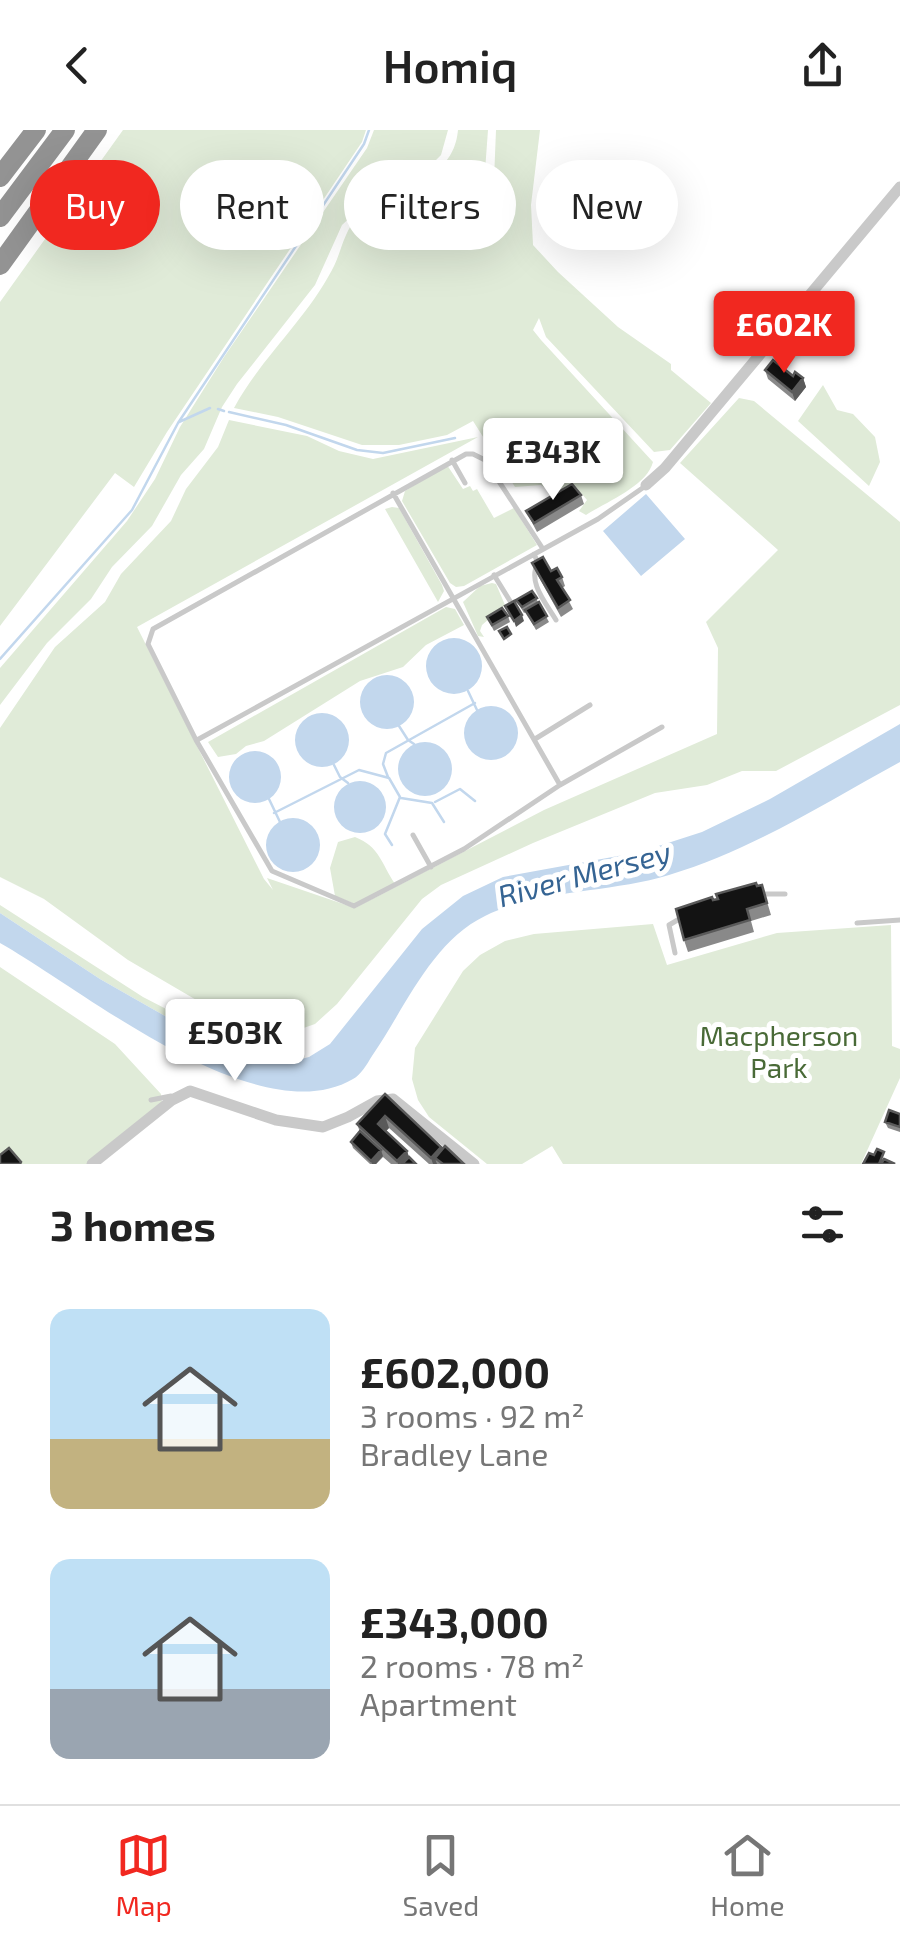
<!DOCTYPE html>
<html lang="en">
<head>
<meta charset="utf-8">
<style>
  body { margin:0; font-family:"Exo 2",sans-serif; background:#f6f6f6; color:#222; height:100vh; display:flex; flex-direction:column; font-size:38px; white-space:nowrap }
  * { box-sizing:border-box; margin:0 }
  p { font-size:32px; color:#767676 }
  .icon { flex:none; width:55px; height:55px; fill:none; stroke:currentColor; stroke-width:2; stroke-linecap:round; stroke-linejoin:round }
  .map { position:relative; height:1034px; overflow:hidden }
  .drawer { display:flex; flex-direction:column; background:#fff; flex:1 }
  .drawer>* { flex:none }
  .guide { position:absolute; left:30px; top:30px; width:840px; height:90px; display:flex; gap:20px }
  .price { position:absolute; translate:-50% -85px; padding:0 22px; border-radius:10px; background:#fff; color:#222; font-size:32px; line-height:65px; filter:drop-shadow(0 2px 5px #0008) }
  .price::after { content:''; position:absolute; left:50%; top:60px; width:30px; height:22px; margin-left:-15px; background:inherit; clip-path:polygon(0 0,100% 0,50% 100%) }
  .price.selected { background:#f12820; color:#fff }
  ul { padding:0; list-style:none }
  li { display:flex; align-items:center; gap:30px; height:250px; padding:0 50px }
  li span { display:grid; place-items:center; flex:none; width:280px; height:200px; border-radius:20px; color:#555 }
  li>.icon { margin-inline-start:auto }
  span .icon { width:120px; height:120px; fill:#fffc; stroke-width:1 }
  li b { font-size:42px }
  h2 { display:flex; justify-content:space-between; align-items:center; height:120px; padding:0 50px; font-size:42px }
  .chip { padding:0 35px; border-radius:45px; background:#fff; box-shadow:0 10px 40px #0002; font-size:35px; line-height:90px }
  .chip.selected { background:#f12820; color:#fff }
  header { display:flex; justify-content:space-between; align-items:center; height:130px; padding:0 50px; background:#fff; font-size:45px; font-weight:600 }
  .menu { display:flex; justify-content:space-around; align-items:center; height:140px; border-top:2px solid #e0e0e0; background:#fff; font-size:28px; color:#767676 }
  .menu a { display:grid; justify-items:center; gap:5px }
  .menu .selected { color:#f12820 }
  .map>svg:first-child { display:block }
</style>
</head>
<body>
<header><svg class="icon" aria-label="back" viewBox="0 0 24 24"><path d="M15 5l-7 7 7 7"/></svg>Homiq<svg class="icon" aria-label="share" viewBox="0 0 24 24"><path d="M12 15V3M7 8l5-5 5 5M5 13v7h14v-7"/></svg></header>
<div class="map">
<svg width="900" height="1034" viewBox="0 0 900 1034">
  <rect width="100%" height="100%" fill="#fff"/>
  <path fill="#e0ebd8" d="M123 0H366L362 12 167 302 134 357 115 343 0 496V172Z
    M374 0H448L441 25 435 31 370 69 342 95 315 155 237 254 222 277 204 319 181 345 152 396 112 437 91 469 47 513 0 575V538L127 391 155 349 180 297 224 227 367 18Z
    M458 0H488L481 96 486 116 495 112 492 99 496 0H540L531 75 533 115 558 142 618 197 671 234V240L711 273 670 320 654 322 546 207 539 188 533 200 541 210 653 332C647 356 606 372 586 385L579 381 587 370 576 357 558 367 541 355 515 357 473 291 447 305 399 315H362L278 287 234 278C261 228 305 191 332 140 342 122 343 101 359 86 393 55 453 55 458 0Z
    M823 255 837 280 853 284 875 307 880 332 869 356 798 291Z
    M739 268 754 271 900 392V575L776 641H742L707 655 655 663 533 713 441 755 422 769 337 874 315 894 292 902 261 900 222 885 128 830 44 769 0 747V598L55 517 105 472 121 444 171 391 186 359 218 317 229 290 307 306 339 321 373 329 478 307 137 497 264 749 273 760 267 748 355 778 544 680 717 604 718 518 706 492 778 420 680 333Z
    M447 335 463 359 470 356 473 361 477 359 494 388 514 378 537 415 464 456 456 457 450 453 402 371 405 361Z
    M392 377 399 378 442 455 444 461 438 472 385 379Z
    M492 453 496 454 505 475 482 495 480 501 484 507 478 506 463 472 480 456Z
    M446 477 455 479 464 495 426 515 403 537 360 551 264 611 246 616 236 624 218 627 208 612Z
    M355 707C380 717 381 733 395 754L355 774 335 766 330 738 338 712Z
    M0 775 143 867 226 910 268 926 302 924 304 928 285 933 257 932 223 919 100 849 0 783Z
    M653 794 667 835 777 803 891 795 892 916 900 919V948L861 1034H563L552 1016 522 1034H487L429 987 418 970 412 949 415 918 463 841 480 825 505 811 534 804Z
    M0 837 115 914 161 964 162 973 87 1034H0Z"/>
  <path fill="#c2d7ed" d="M646 364 685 409 641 446 603 401Z
    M426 536a28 28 0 1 1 56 0a28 28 0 1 1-56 0Z
    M360 572a27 27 0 1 1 54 0a27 27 0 1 1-54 0Z
    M464 603a27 27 0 1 1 54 0a27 27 0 1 1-54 0Z
    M295 610a27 27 0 1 1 54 0a27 27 0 1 1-54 0Z
    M900 594V632C825 673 752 720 669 745 610 763 541 759 485 786 431 812 404 880 372 926 367 934 361 945 353 949 258 1005 82 859 0 813V783L100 849 223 919 257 932 285 933 309 927 330 914 422 799 463 766 503 747 640 722 702 702 770 669Z
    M398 639a27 27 0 1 1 54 0a27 27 0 1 1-54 0Z
    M229 647a26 26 0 1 1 52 0a26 26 0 1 1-52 0Z
    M334 677a26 26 0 1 1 52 0a26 26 0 1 1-52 0Z
    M266 715a27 27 0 1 1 54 0a27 27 0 1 1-54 0Z"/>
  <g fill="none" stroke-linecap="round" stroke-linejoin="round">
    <path stroke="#c2d7ed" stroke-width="2.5" d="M218 279 224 281
      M229 282 286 295 357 320 383 323 455 308
      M179 292 210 278
      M0 529 132 380 178 293 364 14 369 0
      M468 561 477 580
      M399 596 408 610 414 614
      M334 635 340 647 348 653
      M388 647 383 634 386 623 475 573
      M401 668 432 673 444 692
      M269 669 280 692
      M435 672 460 659 475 671
      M274 683 359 640 389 648 400 667 385 704 392 715"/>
    <path stroke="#c9c9c9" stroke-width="5" d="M452 330 465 353
      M393 363 560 655
      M543 419 485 330 473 324H466L153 499 148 514 196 610 272 741 354 776 464 719 560 655 662 597
      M534 424 538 433C527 452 546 473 556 490
      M494 445 510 471
      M535 609 590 575
      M197 610 598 389 644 357
      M413 705 431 737
      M759 764H785
      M857 793 900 790
      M675 823 669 795 681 788
      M151 970 171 966"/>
    <path stroke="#c9c9c9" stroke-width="11" d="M646 355 665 338 900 57
      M92 1034 172 970 190 961 276 990 323 997 348 987 377 971 393 969 474 1034"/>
    <path stroke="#939393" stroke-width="20" d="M0 47 36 0
      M0 87 65 0
      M0 135 97 0"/>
  </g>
  <path fill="#898989" d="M765 240 803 248 806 257 795 271 768 249Z
    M581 365 584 374 537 402 526 381Z
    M532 433 562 447 565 456 562 458 573 479 561 487 536 442Z
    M532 461 549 492 536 500 526 482 524 483 516 470Z
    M508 486 510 492 494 501 487 487Z
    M762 755 771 785 751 791 754 802 688 822 684 810 713 770Z
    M385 964 442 1020 464 1034H429L389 998 386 1001 407 1021 409 1027 416 1034H391L383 1027 376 1034H370L353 1018 351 1012 360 1002 357 994Z
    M900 984V1002L888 998 885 992Z"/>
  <path fill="#5a5a5a" d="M803 248 806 257 795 271 792 262Z
    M522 485 524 491 516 497 514 491Z
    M385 986 389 998 382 1005 378 994Z
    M441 1017 446 1029 435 1028 437 1034H433L431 1028Z
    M381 1020 383 1026 376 1034H372L371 1031Z
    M407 1021 411 1033 398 1034 397 1031Z"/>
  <path fill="#131313" stroke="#5a5a5a" stroke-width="2.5" d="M773 230 793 246 795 242 803 248 792 262 765 240Z
    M572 354 581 365 534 393 526 381Z
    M543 427 551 441 557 438 562 447 557 450 570 470 558 478 532 433Z
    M532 461 537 468 522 477 516 470Z
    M514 471 522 485 514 491 505 476Z
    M539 472 547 486 534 494 525 480Z
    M502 478 508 486 492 495 487 487Z
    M507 497 511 504 504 509 499 501Z
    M756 753 757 756 762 755 767 773 747 779 750 790 684 810 676 779 712 767 713 770 718 769 716 764Z
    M385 964 441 1017 431 1028 385 986 378 994 407 1021 397 1031 357 994Z
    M889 980 900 984V997L885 992Z
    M360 1001 381 1020 371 1031 351 1012Z
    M445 1016 464 1034H443L435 1028Z
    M9 1018 21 1032 20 1034H0V1025Z
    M877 1019 884 1022 879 1034H863L869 1023 874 1025Z
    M409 1027 416 1034H402Z
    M884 1029 895 1034H881Z"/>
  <g text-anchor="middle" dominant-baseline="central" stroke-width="10" stroke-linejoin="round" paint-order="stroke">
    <g font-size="28" fill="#496a37" stroke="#fff">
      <text x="779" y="905">Macpherson<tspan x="779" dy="32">Park</tspan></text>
    </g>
    <g font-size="30" font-style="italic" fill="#356493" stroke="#fff">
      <text transform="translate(584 743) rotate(-15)">River Mersey</text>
    </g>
  </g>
</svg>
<b class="price selected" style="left:784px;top:246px">£602K</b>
<b class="price" style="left:553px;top:373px">£343K</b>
<b class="price" style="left:235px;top:954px">£503K</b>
<div class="guide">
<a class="chip selected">Buy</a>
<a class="chip">Rent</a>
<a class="chip">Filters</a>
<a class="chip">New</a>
</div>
</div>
<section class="drawer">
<h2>3 homes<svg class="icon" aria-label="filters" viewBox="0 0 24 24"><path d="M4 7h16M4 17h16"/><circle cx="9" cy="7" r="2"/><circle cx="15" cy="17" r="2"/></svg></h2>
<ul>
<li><span style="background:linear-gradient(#bfe0f5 65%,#c2b280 0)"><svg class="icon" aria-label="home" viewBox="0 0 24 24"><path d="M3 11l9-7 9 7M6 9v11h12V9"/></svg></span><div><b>£602,000</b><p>3 rooms · 92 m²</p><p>Bradley Lane</p></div></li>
<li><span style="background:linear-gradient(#bfe0f5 65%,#9aa5b1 0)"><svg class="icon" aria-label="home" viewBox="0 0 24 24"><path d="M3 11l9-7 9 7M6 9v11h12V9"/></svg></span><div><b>£343,000</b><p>2 rooms · 78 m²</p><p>Apartment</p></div></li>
</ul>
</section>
<nav class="menu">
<a class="selected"><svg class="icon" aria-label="map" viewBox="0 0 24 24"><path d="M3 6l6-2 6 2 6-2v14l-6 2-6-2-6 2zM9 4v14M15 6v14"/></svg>Map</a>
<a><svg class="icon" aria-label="saved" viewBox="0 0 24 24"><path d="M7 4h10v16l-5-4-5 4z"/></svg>Saved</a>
<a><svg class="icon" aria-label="home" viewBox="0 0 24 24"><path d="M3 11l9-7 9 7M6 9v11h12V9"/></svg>Home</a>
</nav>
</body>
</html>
